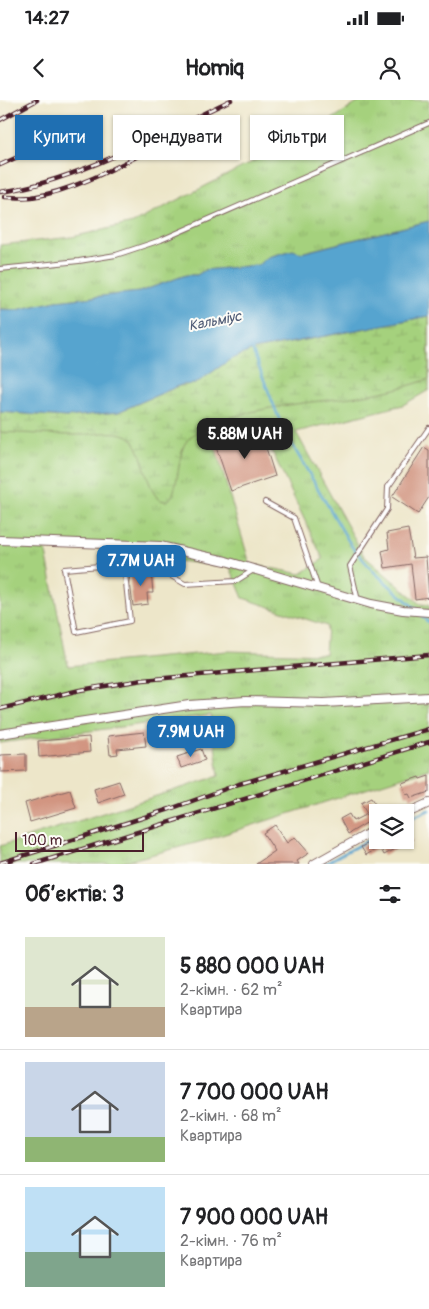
<!DOCTYPE html>
<html lang="uk">
<head>
<meta charset="utf-8">
<style>
  body { margin:0; font-family:Pangolin,sans-serif; background:#f2f2f2; color:#202124; height:100vh; display:flex; flex-direction:column; font-size:19px; white-space:nowrap }
  * { box-sizing:border-box; margin:0 }
  p { font-size:16px; color:#757577 }
  .icon { flex:none; width:28px; height:28px; fill:none; stroke:currentColor; stroke-width:2; stroke-linecap:round; stroke-linejoin:round }
  .map { position:relative; height:764px; overflow:hidden }
  .panel { display:flex; flex-direction:column; background:#fff; flex:1 }
  .panel>* { flex:none }
  .guide { position:absolute; left:15px; top:15px; width:400px; height:45px; display:flex; gap:10px }
  .fabs { position:absolute; left:369px; top:704px; display:grid; gap:10px }
  .fabs a { display:grid; place-items:center; width:45px; height:45px; border-radius:0px; background:#fff; box-shadow:0 1px 4px #0004; font-size:25px }
  .scale { position:absolute; left:15px; bottom:12px; width:129px; box-sizing:border-box; padding-left:5px; border:2px solid #4a1f2b; border-top:0; font-size:14px; line-height:18px; white-space:nowrap; color:#4a1f2b; -webkit-text-stroke:4px #fdfcf7; paint-order:stroke }
  .price { position:absolute; translate:-50% -42px; padding:0 11px; border-radius:10px; background:#1f6fb2; color:#fff; font-size:16px; line-height:32px; filter:drop-shadow(0 1px 2px #0008) }
  .price::after { content:''; position:absolute; left:50%; top:30px; width:15px; height:11px; margin-left:-8px; background:inherit; clip-path:polygon(0 0,100% 0,50% 100%) }
  .price.selected { background:#222; color:#fff }
  ul { padding:0; list-style:none }
  li { display:flex; align-items:center; gap:15px; height:125px; padding:0 25px }
  li+li { border-top:1px solid #e0e0e0 }
  li span { display:grid; place-items:center; flex:none; width:140px; height:100px; border-radius:0px; color:#555 }
  li>.icon { margin-inline-start:auto }
  span .icon { width:60px; height:60px; fill:#fffc; stroke-width:1 }
  li b { font-size:21px }
  h2 { display:flex; justify-content:space-between; align-items:center; height:60px; padding:0 25px; font-size:21px }
  .tag { padding:0 18px; border-radius:0px; background:#fff; box-shadow:0 1px 4px #0004; font-size:18px; line-height:45px }
  .tag.selected { background:#1f6fb2; color:#fff }
  .status { display:flex; justify-content:space-between; align-items:center; height:35px; padding:0 25px; background:#fff; direction:ltr }
  .status svg { height:14px; fill:currentColor }
  header { display:flex; justify-content:space-between; align-items:center; height:65px; padding:0 25px; background:#fff; font-size:22px; font-weight:700 }
  .map>svg:first-child { display:block }
</style>
</head>
<body>
<div class="status"><b>14:27</b><svg viewBox="0 0 49 12"><path d="M0 12V9h3v3zM5 12V6h3v6zM10 12V3h3v9zM15 12V0h3v12zM26 1h20v11H26zM47 4h2v5h-2z"/></svg></div>
<header><svg class="icon" aria-label="back" viewBox="0 0 24 24"><path d="M15 5l-7 7 7 7"/></svg>Homiq<svg class="icon" aria-label="person" viewBox="0 0 24 24"><circle cx="12" cy="8" r="4"/><path d="M4 21q1-7 8-7t8 7"/></svg></header>
<div class="map">
<svg width="429" height="764" viewBox="0 0 429 764">
  <defs>
    <pattern id="grass-tufts" width="24" height="20" patternUnits="userSpaceOnUse" patternTransform="scale(1.25)"><rect width="24" height="20" fill="#a5d17d"/><path d="M3 7l-1-3M5 7V3M7 7l1-3M15 17l-1-3M17 17v-4M19 17l1-3" fill="none" stroke="#90b36c"/></pattern>
    <pattern id="wetland-marsh" width="20" height="14" patternUnits="userSpaceOnUse" patternTransform="scale(1.25)"><rect width="20" height="14" fill="#a5d17d"/><path d="M1 5h8M5 5V1M11 12h8M15 12V8" fill="none" stroke="#90b36c"/></pattern>
  </defs>
  <rect width="100%" height="100%" fill="#fdfcf7"/>
  <filter id="ink" filterUnits="userSpaceOnUse"><feTurbulence type="fractalNoise" baseFrequency=".02" numOctaves="2"/><feDisplacementMap in="SourceGraphic" scale="10" xChannelSelector="R" yChannelSelector="G"/><feConvolveMatrix kernelMatrix="1 2 1 2 8 2 1 2 1" color-interpolation-filters="sRGB"/></filter>
  <filter id="wash" filterUnits="userSpaceOnUse"><feTurbulence type="fractalNoise" baseFrequency=".0096" numOctaves="4" result="noise"/><feDisplacementMap in="SourceGraphic" scale="20" xChannelSelector="R" yChannelSelector="G"/><feGaussianBlur stdDeviation="1.12" result="paint"/><feColorMatrix in="noise" values="0 0 0 0 0 0 0 0 0 0 0 0 0 0 0 0 0 1.4 0 .05"/><feComposite in="paint" operator="in"/></filter>
  <g filter="url(#wash)">
    <rect width="100%" height="100%" fill="#ede6c9"/>
    <path fill="url(#grass-tufts)" stroke="#787854" fill-rule="evenodd" d="M362 0H429V121L300 153 293 150 268 157 258 165 205 170 197 175H186L139 192 56 201 17 210 0 209V145L72 137 133 123 315 30Z
      M429 216V290L403 305 296 332 364 456 420 504 429 505V669L203 741 116 764H0V746L219 676 211 615 0 643V312L26 315ZM260 326 323 459 301 474 250 464 212 336ZM45 447 163 450 178 461 230 467 243 498 327 526 325 554 227 551 68 566Z"/>
    <path fill="url(#wetland-marsh)" stroke="#787854" d="M429 216V279C359 305 288 296 218 322 207 326 193 332 186 342 177 353 179 404 164 401 145 398 146 346 128 336 115 329 91 335 76 335 50 335 25 333 0 332V312L66 317 118 312 181 285 195 284 231 259 253 250Z"/>
    <path fill="#56a4cf" stroke="#50627d" d="M429 121V216L253 250 231 259 195 284 181 285 118 312 66 317 0 312V209L17 210 56 201 139 192 186 175H197L205 170 258 165 268 157 293 150 301 153Z"/>
    <g fill="none" stroke-linecap="round" stroke-linejoin="round">
      <path stroke="#56a4cf" stroke-width="2.5" d="M252 249 283 329 352 447 375 473 416 509
        M419 513 429 523
        M405 721 429 710
        M324 764 378 735"/>
    </g>
    <g id="blocks">
      <path fill="#d29581" d="M260 329 275 376 231 391 215 344Z
        M424 347 429 350V397L418 414 392 397Z
        M408 429 413 458 426 457 429 497 415 499 411 464 385 468 382 451 389 449 387 433Z
        M112 450 159 452 163 453V461L112 459Z
        M151 471 153 493H147L148 504 133 506 129 474Z
        M144 632 146 646 117 649 118 654 110 655 108 636Z
        M89 637 90 652 39 657 38 641Z
        M201 649 205 660 181 668 177 657Z
        M26 654V671L0 672V655Z
        M429 676V692L411 698 409 694 406 695 402 683 419 677 420 679Z
        M119 681 124 694 98 703 94 689Z
        M70 690 76 708 30 722 25 703Z
        M371 698 378 709V716L348 734 340 719 349 714 353 721 367 714 361 703Z
        M275 725 287 743 295 737 309 753 297 761 299 764H256L275 751 263 733Z
        M378 738V740H413L384 755 380 747 366 755 361 747Z"/>
    </g>
  </g>
  <g filter="url(#ink)">
    <use href="#blocks" fill-opacity="0" stroke="#836562" stroke-width="1"/>
    <g fill="none" stroke-linecap="round" stroke-linejoin="round">
      <defs>
        <path id="service" d="M0 169 79 161 116 155 161 140 429 23
          M265 402 294 418 318 488
          M124 464 130 521 76 532 64 469 124 464 152 465 185 484 236 481 252 471
          M358 501 350 466 387 409 388 387 429 328"/>
        <path id="minor" d="M0 440 160 446 226 461 371 504 403 510 429 512
          M0 634 189 605 246 601 324 603 429 597
          M405 714 429 703
          M314 764 378 728"/>
      </defs>
      <use href="#service" stroke="#836562" stroke-width="6"/>
      <use href="#minor" stroke="#836562" stroke-width="10"/>
      <use href="#service" stroke="#fff" stroke-width="4"/>
      <use href="#minor" stroke="#fff" stroke-width="8"/>
      <defs>
        <path id="rail" d="M0 20 37 0
          M0 65 80 29
          M0 92C76 82 162 33 231 0
          M5 97C14 97 23 98 32 97 80 90 128 60 171 39
          M0 609 80 590 143 580 429 555
          M0 763 170 709 239 684 429 629
          M34 764 429 642"/>
      </defs>
      <use href="#rail" stroke="#4a1f2b" stroke-width="4.5"/>
      <use href="#rail" stroke="#fdfcf7" stroke-width="2.5" stroke-dasharray="8" stroke-linecap="butt"/>
    </g>
  </g>
  <g text-anchor="middle" dominant-baseline="central" stroke-width="4" stroke-linejoin="round" paint-order="stroke">
    <g font-size="14" font-style="italic" fill="#4f5b75" stroke="#fdfcf7">
      <text transform="translate(215 221) rotate(-11)">Кальміус</text>
    </g>
  </g>
</svg>
<div class="fabs">
<a><svg class="icon" aria-label="layers" viewBox="0 0 24 24"><path d="M12 4l9 5-9 5-9-5zM3 14l9 5 9-5"/></svg></a>
</div>
<div class="scale">100 m</div>
<b class="price selected" style="left:245px;top:360px">5.88M UAH</b>
<b class="price" style="left:141px;top:487px">7.7M UAH</b>
<b class="price" style="left:191px;top:658px">7.9M UAH</b>
<div class="guide">
<a class="tag selected">Купити</a>
<a class="tag">Орендувати</a>
<a class="tag">Фільтри</a>
</div>
</div>
<section class="panel">
<h2>Об’єктів: 3<svg class="icon" aria-label="filters" viewBox="0 0 24 24"><path d="M4 7h16M4 17h16"/><circle cx="9" cy="7" r="2"/><circle cx="15" cy="17" r="2"/></svg></h2>
<ul>
<li><span style="background:linear-gradient(#dfe7d0 70%,#b9a48a 0)"><svg class="icon" aria-label="home" viewBox="0 0 24 24"><path d="M3 11l9-7 9 7M6 9v11h12V9"/></svg></span><div><b>5 880 000 UAH</b><p>2-кімн. · 62 m²</p><p>Квартира</p></div></li>
<li><span style="background:linear-gradient(#c9d6e8 75%,#8fb573 0)"><svg class="icon" aria-label="home" viewBox="0 0 24 24"><path d="M3 11l9-7 9 7M6 9v11h12V9"/></svg></span><div><b>7 700 000 UAH</b><p>2-кімн. · 68 m²</p><p>Квартира</p></div></li>
<li><span style="background:linear-gradient(#bfe0f5 65%,#7fa58c 0)"><svg class="icon" aria-label="home" viewBox="0 0 24 24"><path d="M3 11l9-7 9 7M6 9v11h12V9"/></svg></span><div><b>7 900 000 UAH</b><p>2-кімн. · 76 m²</p><p>Квартира</p></div></li>
</ul>
</section>
</body>
</html>
